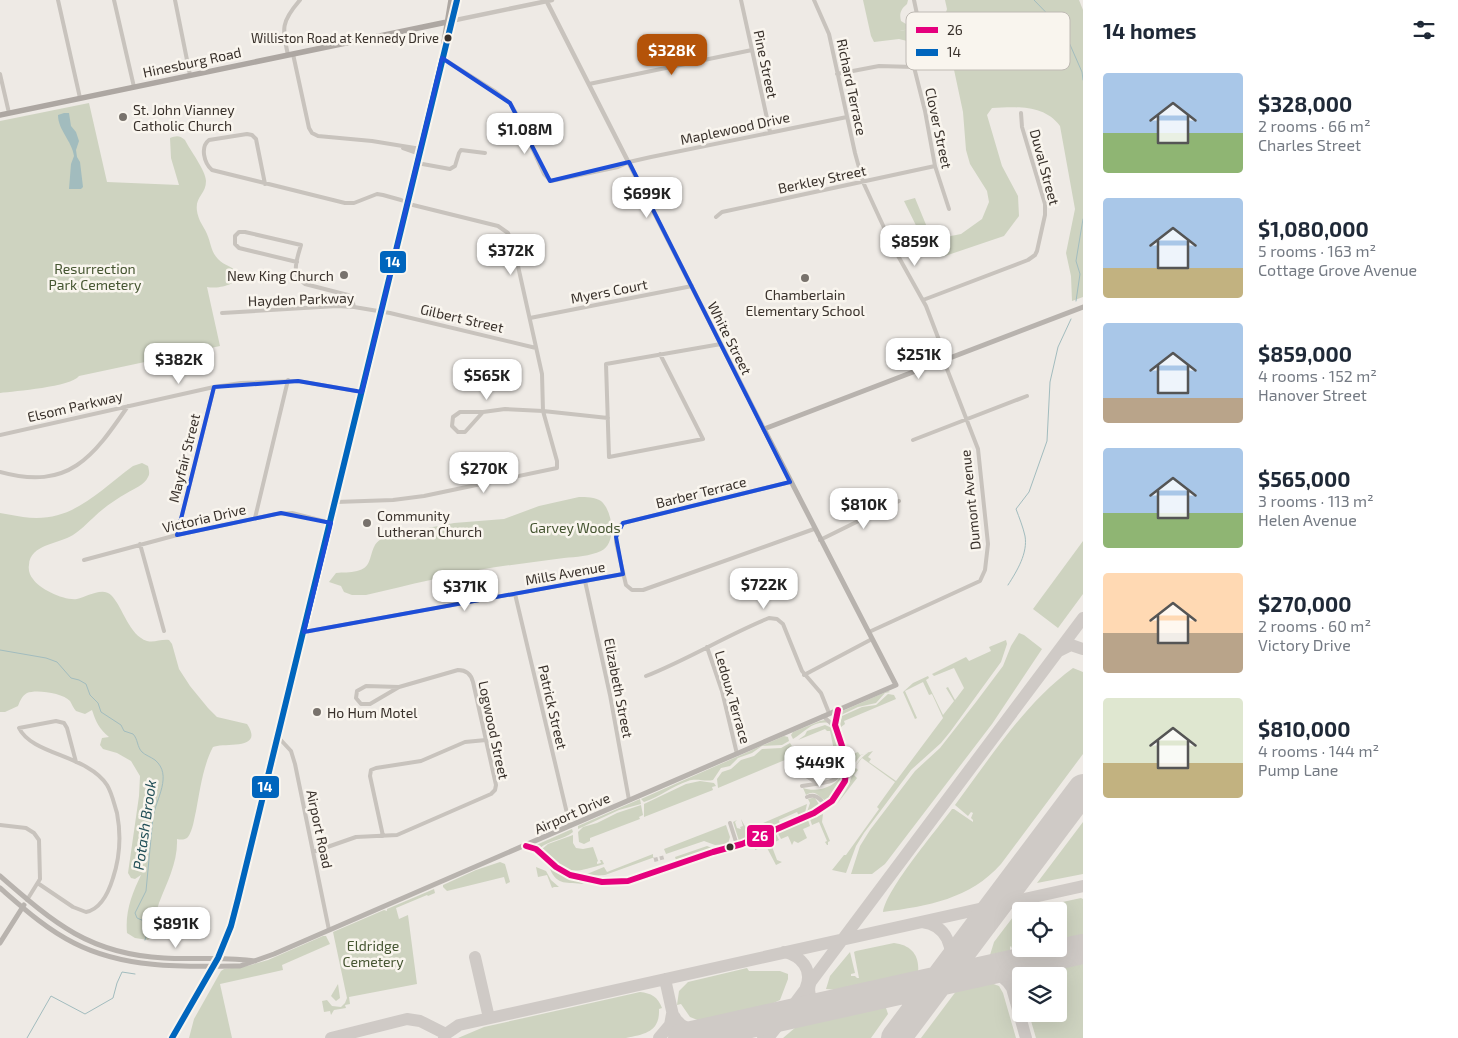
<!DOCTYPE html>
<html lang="en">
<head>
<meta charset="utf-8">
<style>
  body { margin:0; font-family:"Exo 2",sans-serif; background:#f2f2f3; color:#1f2937; height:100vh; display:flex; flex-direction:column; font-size:19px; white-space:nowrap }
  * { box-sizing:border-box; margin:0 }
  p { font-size:16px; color:#747a83 }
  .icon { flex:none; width:28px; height:28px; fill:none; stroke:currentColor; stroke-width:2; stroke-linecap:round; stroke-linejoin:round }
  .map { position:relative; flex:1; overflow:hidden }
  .details { display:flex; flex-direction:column; background:#fff; width:375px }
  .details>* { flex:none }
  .controls { position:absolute; left:1012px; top:902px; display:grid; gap:10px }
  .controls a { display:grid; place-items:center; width:55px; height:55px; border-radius:5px; background:#fff; box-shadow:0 5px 20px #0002; font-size:25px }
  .price { position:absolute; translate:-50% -42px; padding:0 11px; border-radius:10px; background:#fff; color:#222; font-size:16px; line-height:32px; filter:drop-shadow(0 1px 2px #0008) }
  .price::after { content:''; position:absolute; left:50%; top:30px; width:15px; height:11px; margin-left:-8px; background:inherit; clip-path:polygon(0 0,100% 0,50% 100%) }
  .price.active { background:#b45309; color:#fff }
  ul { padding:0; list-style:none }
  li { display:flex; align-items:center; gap:15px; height:125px; padding:0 20px }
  li span { display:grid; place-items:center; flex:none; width:140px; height:100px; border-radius:5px; color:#555 }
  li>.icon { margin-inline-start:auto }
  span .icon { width:60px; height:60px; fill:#fffc; stroke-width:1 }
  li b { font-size:21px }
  h2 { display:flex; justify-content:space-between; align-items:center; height:60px; padding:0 20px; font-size:21px }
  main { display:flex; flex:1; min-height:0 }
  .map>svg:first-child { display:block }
</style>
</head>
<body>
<main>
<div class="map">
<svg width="1083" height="1038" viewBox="0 0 1083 1038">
  <rect width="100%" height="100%" fill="#eeeae5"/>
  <path fill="#ced3c0" d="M863 0H908L907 4C901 9 899 13 901 21L906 24H912L913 28 900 31 943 22 947 9 945 0H1079L1083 10V297L1072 301 1071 276 1066 253 1075 209 1060 126C1044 104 1015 107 992 108L987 115 1002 166 1018 196 1019 216 1004 236 942 257 929 252 904 201 915 198 929 232 941 238 961 234 982 219 989 202 987 191 970 164 966 150 963 112 953 65H942L936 45 928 41 911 42 899 39 874 42 871 36Z
    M89 103 107 182 179 185 171 158 170 138C176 136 179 135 185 140 190 150 206 171 206 181 206 197 190 197 200 221 202 225 205 229 207 234 211 243 211 252 218 259 224 266 234 266 239 275 236 286 216 289 207 287L220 346 79 376C71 387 15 391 0 393V121Z
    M142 463 148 466C149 470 150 474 148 477 145 485 133 489 127 493 115 500 103 508 93 518 86 524 81 530 73 535 59 544 30 544 29 565 28 570 30 576 33 579 39 589 65 601 77 599 87 597 103 586 112 596 123 608 129 635 147 641 154 643 161 639 169 640L172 644 179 669 190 686 208 708 217 717 247 724C265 751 224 742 213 747 203 766 200 790 196 811 194 819 193 830 188 837 185 840 181 840 177 839 178 862 167 882 159 903 155 914 153 926 151 937L148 940 135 938 127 933C125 911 132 894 141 875L135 879 131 878 128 873 139 796 140 776 131 761 117 753 103 749 100 745 102 738 109 737C99 729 96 722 92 710L85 714 76 711C73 708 72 704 70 701 63 693 36 689 27 693 22 696 20 701 18 706L5 712H0V513C8 514 15 516 23 517 72 524 97 492 133 466Z
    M579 497C586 497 595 497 601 501 613 511 617 544 601 551 590 556 576 557 564 558 541 561 518 564 496 567 452 574 409 585 366 595H352L344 592 341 586 329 582 336 573C343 572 350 573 357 571 371 568 369 558 374 547 377 540 384 537 390 535L454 523 504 519 539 506Z
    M1083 541V594L1058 628 1033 609Z
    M1019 633 1024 635 1042 649 992 724 885 864 872 874H851L860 846 870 830 915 771 940 748 976 702 1003 666 1011 646Z
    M1006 640 1007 644 1001 662 950 732 941 743 911 770 864 833 856 846 846 873 832 870 844 855H846L879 809 877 807 895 782 862 758 855 767 858 770 854 775 857 778 837 804C841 798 845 792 848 786 855 770 854 762 869 752L861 755 854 764 853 754 858 752 860 755 873 751 868 757 871 759 869 762 896 781 943 718 932 694 929 695 923 682 905 691 917 718 915 719 903 692 913 683 928 676 929 678 926 680 943 715 954 701 946 688 948 687 955 700 964 688 954 668 934 676 932 674 966 657 969 661 991 651 989 647Z
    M1073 668 1083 672V754L1001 864C970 899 928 906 883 912 887 888 936 831 952 809H954L973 822V820L971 818 973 813 971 812 968 816 955 805C991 757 1024 704 1073 668Z
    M888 691 890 692 885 693 876 703 858 707 841 715 839 721H837L840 712Z
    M888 694 894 695 896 699 844 721 845 724 841 727 840 723 842 716 862 707 876 705Z
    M825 720 829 723C813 720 805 732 793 739L791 735 793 732 820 721Z
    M825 725 832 728 838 747 837 761H833L836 760 830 731H827L825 729 798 740 805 735 807 731Z
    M784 736 788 737 789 741 782 745 762 746 752 753 738 758 730 766 721 768 713 780C705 782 697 778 688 781 672 786 660 797 644 802L641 799Z
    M790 743 792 746 789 748C802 777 804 774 834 769L833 764 838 763V773L831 777H819V774L816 773 812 777 802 772 796 771 792 762 794 761 792 757 718 788 717 779 722 772 731 769 741 760 754 756 762 749 781 748Z
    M843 773 838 788 827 801C819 799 817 788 806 795L803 788C817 793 836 787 843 773Z
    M700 781 714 783 716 786 712 787 713 790 644 817V804L686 784Z
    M812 798H815L820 806 807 812 810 803 808 799Z
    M640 799 641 804 619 810 578 829V826Z
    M807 804 805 813 799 816 797 812 779 820 780 824 739 841 733 822 737 820 735 822 737 828 741 829 740 827 743 826 741 819 747 830Z
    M641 805 643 815 639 817 640 819 590 838V841L584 844 579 842 578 832 583 827 597 823 617 813Z
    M823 814 822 822 830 841 828 842V845H827L825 842 827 841 819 822 812 825 810 819Z
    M808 820 810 826 803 829 807 838 798 843 794 841 792 845 788 836 781 839 778 833Z
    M1083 822V874L1037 883Z
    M726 825 730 837 728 844 715 845 704 841 666 854 664 849Z
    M572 829 573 832C563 840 550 840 540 848L534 846Z
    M776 834 779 840 771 844 777 860 782 862 776 865 766 846 755 850V848L763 845 767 838Z
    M573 835V843L576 848 583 849 593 847 598 861 597 862V864L601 863 600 860H602L604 864C571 874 567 875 541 850L548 844Z
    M707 846 712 848 676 860 675 857Z
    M653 854V857H655L605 875 587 876V874L604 867 607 872Z
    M500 862 505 864 510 882 506 884 504 877 447 891 443 887V885L476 870Z
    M536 867 546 871 551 880 559 887H554L552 888 547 875 538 877Z
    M550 869 584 884C567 882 557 886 550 869Z
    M434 889 435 893 428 896 427 895 396 908 399 919 408 915 417 984 349 997 350 1004 345 1005 346 1008 334 1010 331 1015 330 1011 324 1012 322 1001 327 1000 332 1006 341 1007 345 1003 347 998 333 932 384 910 387 911V909Z
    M1081 898 1083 899V936L1059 942V911H1021Z
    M1021 911V949H1026L1013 951 1011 946 1010 947V952L991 956 990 955 994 942 1016 913Z
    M323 936H326L330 944 282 965 283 970 220 984 232 1038H189L194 1019 221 971 224 969 247 966 268 960Z
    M894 943C911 945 920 955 918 973L840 990 826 989 830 976 850 952 855 973 851 974V976H855L857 978H859L854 952 856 951Z
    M1083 960V1038H1036L1029 1014H1059V976H1026L1033 972Z
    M747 968 749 971H780L788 974V979L780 1000 765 1007 700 1021 690 1017 681 1004 677 1005 679 991 688 982Z
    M988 982 999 986 1003 993 1016 1038H921L957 990 960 988Z
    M338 984 340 998 336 1001 331 996Z
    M640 992C651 993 658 997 662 1008L659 1009C660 1032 645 1034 626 1038H458L484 1027Z
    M885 1005 888 1014 871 1038H783L796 1027 810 1021Z"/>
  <path fill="#a2bcbe" d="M64 113H69L71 126 76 132 79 141 76 150 77 157 80 162 83 187 81 189H69L71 164 74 156C72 141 58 130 58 115Z"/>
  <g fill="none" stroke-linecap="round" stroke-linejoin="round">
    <path stroke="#a2bcbe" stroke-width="1" d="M1034 0 1064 31 1082 72 1083 80
      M1076 301 1080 274 1076 261 1083 219
      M1008 585C1017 571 1028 553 1025 536 1023 527 1019 517 1016 509L1029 492 1047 441 1050 382 1058 347 1071 319
      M0 650 46 658 57 662 71 678 79 680 86 684 90 695 98 703 101 712 121 725 124 731 133 734C138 739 137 747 142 752 145 755 151 757 155 760 173 775 156 799 153 817L146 891 135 913 137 918 144 921C148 928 147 933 145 940
      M27 1038 51 996 85 1014 113 998 117 983 122 972 135 974"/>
    <path stroke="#cfcac6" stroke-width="12" d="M1059 651 1071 645 1083 649
      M922 922C947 925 955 948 948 969
      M784 952C801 956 813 969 806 987
      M475 957 489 1018
      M988 970C999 974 1006 978 1012 988L1026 1038
      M665 979 678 1038
      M811 981C804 999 817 1005 833 1005
      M674 1016C681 1030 695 1030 709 1032V1031
      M783 1019 1083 618
      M748 1023 759 1028 764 1038
      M331 1038 407 1019 420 1021 446 1034
      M444 1038 446 1034 459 1025 1083 886
      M659 1038 670 1025 672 1014
      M768 1038 783 1019 789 1014"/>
    <path stroke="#cfcac6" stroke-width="30" d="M683 1038 1083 949
      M896 1038 1083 789"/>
    <path stroke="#cac5c0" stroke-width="4" stroke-dasharray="4 2" stroke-linecap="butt" d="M654 860 665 857
      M658 871 667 868"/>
    <path stroke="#c8c3bd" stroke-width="4" d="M58 0 80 98
      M114 0 134 87
      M175 0 190 75
      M741 0 770 132
      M814 0 829 34 855 153 863 182 892 245 926 306 944 353 947 369 978 449 988 544 985 570 980 581 869 632
      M914 0 918 19
      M293 54 309 128 312 133 318 136 372 141 421 149
      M288 55C282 28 281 22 300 0
      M442 58 496 92 510 103 517 115 544 174 551 181 618 167 629 162 651 157 847 117
      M0 74 9 113
      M837 74 879 66 914 67 925 111 935 166 949 209
      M589 84 752 50
      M403 148 420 154
      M417 163 450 169 455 166 459 153 461 150 485 153
      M265 184 256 139 252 135 247 134 209 140C200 147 204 163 212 170L345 203H354L377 194 383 195 401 200 413 205 498 226 508 233 514 248 542 374 543 411 557 461V468L424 496 393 500 336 502
      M716 217 722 212 935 166
      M297 262 239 248 235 244V236L239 232H245L301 245C297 259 290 275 305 284L348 295 352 299 354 307
      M923 300 1028 260 1035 255 1037 251 1045 215V204L1022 127 1021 113
      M222 313 337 306 354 307 390 313 536 348
      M530 318 692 286
      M660 354 703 439 609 457 606 364 721 344
      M483 412 465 432H458L452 426 453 417 460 412H483L505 409 543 411 608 418
      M0 435 214 387 241 383 298 381 362 392
      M913 440 1027 396
      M0 472C69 491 93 457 128 406
      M790 482 623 523 619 526 616 533V542L626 585 632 590H643L814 529
      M255 518 288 380
      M177 535 214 387
      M820 540 899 501
      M140 544 164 631
      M84 560 177 535 276 514 292 513 331 523
      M585 581 610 695 629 800
      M515 594 570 826
      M304 632 623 574
      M707 647 722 691 737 754
      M804 675 872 639
      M646 676C689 659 727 635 769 618L777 619 783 624 802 671 821 693 829 713
      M823 716 835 727
      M279 738 291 751 295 764 329 930
      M797 774 805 775 817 783
      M802 786C840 780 841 785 842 745
      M807 797C817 793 820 800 827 806
      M730 823 737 845
      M0 825 26 828 34 833 39 840 40 879 27 900
      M383 836 370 776 371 770 376 768 421 761 465 742 486 740
      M749 840C764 834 778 828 792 822 822 809 852 797 846 758 844 739 832 730 838 710
      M526 846C538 850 546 860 557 867 577 880 605 885 628 881 638 879 648 874 658 871
      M313 852 356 837 397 835 491 794 495 790 496 785 473 682C471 674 466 670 458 670L399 687 366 686 357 691 356 698 361 704H370L399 687
      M667 868 742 844
      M39 884 73 907 86 912C102 909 109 891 113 878 120 857 121 834 117 813 114 804 112 793 107 785 88 755 32 755 19 728L56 721 64 723 67 728 76 762"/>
    <path stroke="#c8c3bd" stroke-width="4.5" d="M546 0 764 429
      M451 21 552 0"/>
    <path stroke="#b8b3ae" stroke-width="5" d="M0 876C54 923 89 954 164 958 194 960 225 956 255 961
      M0 888C23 908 46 929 74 943 125 969 184 967 240 966L274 954C481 864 689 774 896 685L764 429 1083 307
      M0 943 24 905"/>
    <path stroke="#ada7a2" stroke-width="5.5" d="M444 43 451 0
      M0 115 447 22
      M172 1038 218 958 231 926 238 899 457 0"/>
    <defs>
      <path id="bus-1" d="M526 846 536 849 556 867 570 875 602 882 628 881 713 852 742 844 814 813 832 801 845 781 847 761 835 725 838 710"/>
      <path id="bus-2" d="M172 1038 218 958 231 926 238 899 457 0"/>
    </defs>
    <use href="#bus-1" stroke="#f9f5ee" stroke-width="10"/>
    <use href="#bus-2" stroke="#f9f5ee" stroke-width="10"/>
    <use href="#bus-1" stroke="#e5007d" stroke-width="6"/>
    <use href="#bus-2" stroke="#0065bd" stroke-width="6"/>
  </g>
  <path fill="none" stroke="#1d4ed8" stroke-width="4" stroke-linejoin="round" d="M442 58 510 103 550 181 629 162 790 482 623 523 616 537 623 574 304 632 331 523 281 513 177 535 214 387 298 381 362 392Z"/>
  <g fill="#39312b" stroke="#f9f5ee" stroke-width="2">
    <circle cx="448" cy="38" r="4.5"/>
    <circle cx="730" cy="847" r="4.5"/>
  </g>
  <g fill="#78726c" stroke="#f9f5ee" stroke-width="2">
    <circle cx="123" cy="117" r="5"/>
    <circle cx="344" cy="275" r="5"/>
    <circle cx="805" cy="278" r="5"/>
    <circle cx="367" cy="523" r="5"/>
    <circle cx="317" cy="712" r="5"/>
  </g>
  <g text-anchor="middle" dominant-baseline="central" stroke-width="5" stroke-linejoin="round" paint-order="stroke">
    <g font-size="13" fill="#39312b" stroke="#f9f5ee" text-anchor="end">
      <text x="439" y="38">Williston Road at Kennedy Drive</text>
    </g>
    <g font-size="14" fill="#39312b" stroke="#f9f5ee">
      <text transform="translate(192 62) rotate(-12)">Hinesburg Road</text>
      <text transform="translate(766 64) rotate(78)">Pine Street</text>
      <text transform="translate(852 87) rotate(78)">Richard Terrace</text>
      <text transform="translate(735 128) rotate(-12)">Maplewood Drive</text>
      <text transform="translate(939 128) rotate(78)">Clover Street</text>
      <text transform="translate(1045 167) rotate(75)">Duval Street</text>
      <text transform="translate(822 179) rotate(-12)">Berkley Street</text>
      <text transform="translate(609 291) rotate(-11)">Myers Court</text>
      <text transform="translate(301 299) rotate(-2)">Hayden Parkway</text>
      <text transform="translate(462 318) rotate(13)">Gilbert Street</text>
      <text transform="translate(730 338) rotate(63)">White Street</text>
      <text transform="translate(75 406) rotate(-13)">Elsom Parkway</text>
      <text transform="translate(184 458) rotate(-76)">Mayfair Street</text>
      <text transform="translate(701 492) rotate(-14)">Barber Terrace</text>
      <text transform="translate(970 500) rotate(-96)">Dumont Avenue</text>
      <text transform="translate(204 518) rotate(-13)">Victoria Drive</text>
      <text transform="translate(565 573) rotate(-10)">Mills Avenue</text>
      <text transform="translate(619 688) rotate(79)">Elizabeth Street</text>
      <text transform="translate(733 697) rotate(74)">Ledoux Terrace</text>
      <text transform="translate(553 707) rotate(77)">Patrick Street</text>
      <text transform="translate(494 730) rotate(78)">Logwood Street</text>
      <text transform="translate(572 813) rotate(-24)">Airport Drive</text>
      <text transform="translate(320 829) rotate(78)">Airport Road</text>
    </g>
    <g font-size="14" fill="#39312b" stroke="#f9f5ee" text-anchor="start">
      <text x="133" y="109">St. John Vianney<tspan x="133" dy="16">Catholic Church</tspan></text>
      <text x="334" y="275" text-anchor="end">New King Church</text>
      <text x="805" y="294" text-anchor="middle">Chamberlain<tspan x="805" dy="16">Elementary School</tspan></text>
      <text x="377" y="515">Community<tspan x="377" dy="16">Lutheran Church</tspan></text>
      <text x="327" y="712">Ho Hum Motel</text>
    </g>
    <g font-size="14" fill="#455531" stroke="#f9f5ee">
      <text x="95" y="268">Resurrection<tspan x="95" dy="16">Park Cemetery</tspan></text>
      <text x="575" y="527">Garvey Woods</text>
      <text x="373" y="945">Eldridge<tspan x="373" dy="16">Cemetery</tspan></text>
    </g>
    <g font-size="15" font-style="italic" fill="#235058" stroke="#f9f5ee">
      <text transform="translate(144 825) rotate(-82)">Potash Brook</text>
    </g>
  </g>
  <rect x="906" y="12" width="164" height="58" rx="8" fill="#f9f5ee" stroke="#bfbab4" stroke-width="1"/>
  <rect x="916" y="27" width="22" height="6" fill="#e5007d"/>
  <rect x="916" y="49" width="22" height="7" fill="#0065bd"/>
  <g font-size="14" fill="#39312b">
    <text x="947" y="35">26</text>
    <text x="947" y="57">14</text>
  </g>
  <g stroke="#f9f5ee" stroke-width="2">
    <rect x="379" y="250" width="28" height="24" rx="5" fill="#0065bd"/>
    <rect x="251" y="775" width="29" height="24" rx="5" fill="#0065bd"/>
    <rect x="746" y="824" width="29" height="24" rx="5" fill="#e5007d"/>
  </g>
  <g font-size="14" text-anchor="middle" font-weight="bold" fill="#fff">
    <text x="393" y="267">14</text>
    <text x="265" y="792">14</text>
    <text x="760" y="841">26</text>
  </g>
</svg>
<div class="controls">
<a><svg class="icon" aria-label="locate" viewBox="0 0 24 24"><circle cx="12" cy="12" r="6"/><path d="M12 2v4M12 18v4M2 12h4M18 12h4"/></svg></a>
<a><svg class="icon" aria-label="layers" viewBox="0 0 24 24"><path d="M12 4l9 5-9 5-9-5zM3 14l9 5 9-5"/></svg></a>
</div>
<b class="price active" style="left:672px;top:76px">$328K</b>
<b class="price" style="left:525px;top:155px">$1.08M</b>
<b class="price" style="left:647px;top:219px">$699K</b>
<b class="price" style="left:915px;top:267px">$859K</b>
<b class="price" style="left:511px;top:276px">$372K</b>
<b class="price" style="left:919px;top:380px">$251K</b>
<b class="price" style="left:179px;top:385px">$382K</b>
<b class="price" style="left:487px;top:401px">$565K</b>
<b class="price" style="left:484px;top:494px">$270K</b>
<b class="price" style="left:864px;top:530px">$810K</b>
<b class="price" style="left:764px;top:610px">$722K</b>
<b class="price" style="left:465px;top:612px">$371K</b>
<b class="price" style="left:820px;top:788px">$449K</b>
<b class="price" style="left:176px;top:949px">$891K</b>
</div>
<section class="details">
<h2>14 homes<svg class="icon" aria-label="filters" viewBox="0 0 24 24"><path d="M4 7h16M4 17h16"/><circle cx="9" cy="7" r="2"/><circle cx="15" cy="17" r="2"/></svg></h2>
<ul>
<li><span style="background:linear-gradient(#a9c7e8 60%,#8fb573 0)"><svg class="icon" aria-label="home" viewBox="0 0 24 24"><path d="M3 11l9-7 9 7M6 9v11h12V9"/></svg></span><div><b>$328,000</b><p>2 rooms · 66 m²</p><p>Charles Street</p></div></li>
<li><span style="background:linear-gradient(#a9c7e8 70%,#c2b280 0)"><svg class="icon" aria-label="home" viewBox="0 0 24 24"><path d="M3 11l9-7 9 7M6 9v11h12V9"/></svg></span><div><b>$1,080,000</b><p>5 rooms · 163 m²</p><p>Cottage Grove Avenue</p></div></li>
<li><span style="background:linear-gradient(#a9c7e8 75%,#b9a48a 0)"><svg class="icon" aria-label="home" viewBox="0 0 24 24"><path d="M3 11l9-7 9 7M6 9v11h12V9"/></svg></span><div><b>$859,000</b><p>4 rooms · 152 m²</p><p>Hanover Street</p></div></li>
<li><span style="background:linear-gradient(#a9c7e8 65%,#8fb573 0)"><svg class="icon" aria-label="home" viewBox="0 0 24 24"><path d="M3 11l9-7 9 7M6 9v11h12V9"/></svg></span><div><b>$565,000</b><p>3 rooms · 113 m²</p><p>Helen Avenue</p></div></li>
<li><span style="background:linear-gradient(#ffd9b3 60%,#b9a48a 0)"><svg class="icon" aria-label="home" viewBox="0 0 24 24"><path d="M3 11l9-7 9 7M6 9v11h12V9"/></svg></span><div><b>$270,000</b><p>2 rooms · 60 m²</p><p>Victory Drive</p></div></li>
<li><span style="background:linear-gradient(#dfe7d0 65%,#c2b280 0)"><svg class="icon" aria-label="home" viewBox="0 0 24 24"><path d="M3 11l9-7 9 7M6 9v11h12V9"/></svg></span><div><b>$810,000</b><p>4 rooms · 144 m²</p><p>Pump Lane</p></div></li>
</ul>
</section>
</main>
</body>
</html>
